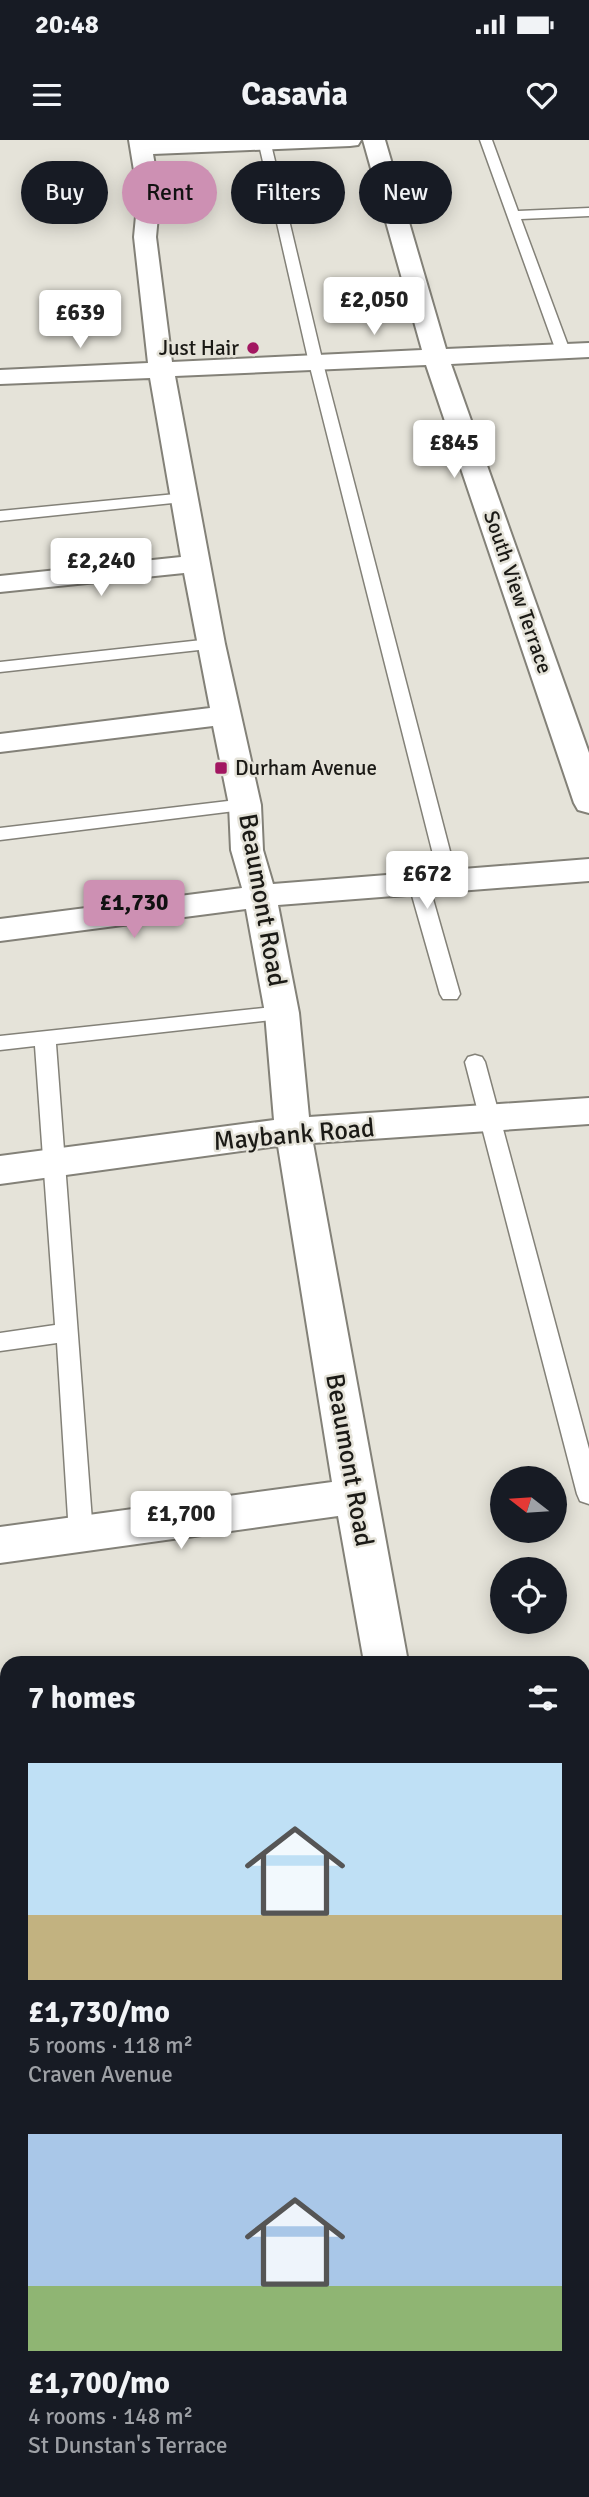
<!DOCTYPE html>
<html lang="en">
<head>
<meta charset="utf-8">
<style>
  body { margin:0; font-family:Signika,sans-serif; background:#20242c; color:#f1f3f6; height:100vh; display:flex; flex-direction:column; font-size:26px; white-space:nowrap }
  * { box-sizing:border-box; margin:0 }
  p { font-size:23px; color:#9ea1a6 }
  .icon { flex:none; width:38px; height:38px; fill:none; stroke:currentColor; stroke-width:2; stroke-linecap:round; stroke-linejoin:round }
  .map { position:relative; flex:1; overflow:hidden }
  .panel { position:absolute; left:0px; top:1516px; width:590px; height:842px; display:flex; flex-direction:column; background:#171b24; border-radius:21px 21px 0 0; box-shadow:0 4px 18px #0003 }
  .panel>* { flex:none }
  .hud { position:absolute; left:21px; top:21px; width:548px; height:63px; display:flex; gap:14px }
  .needle { width:46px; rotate:287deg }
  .fabs { position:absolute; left:490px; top:1326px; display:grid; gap:14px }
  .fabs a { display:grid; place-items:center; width:77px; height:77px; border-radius:50%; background:#171b24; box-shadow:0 4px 18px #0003; font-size:35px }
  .price { position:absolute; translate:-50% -60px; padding:0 16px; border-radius:7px; background:#fff; color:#222; font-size:23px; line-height:46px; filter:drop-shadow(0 2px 4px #0008) }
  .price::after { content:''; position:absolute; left:50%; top:42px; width:21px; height:16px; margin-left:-10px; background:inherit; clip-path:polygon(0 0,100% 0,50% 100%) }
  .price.selected { background:#cd90b3; color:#111 }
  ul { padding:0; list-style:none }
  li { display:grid; align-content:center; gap:14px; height:371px; padding:0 28px }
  li span { display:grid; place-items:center; height:217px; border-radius:0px; color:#555 }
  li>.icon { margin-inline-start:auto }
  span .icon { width:126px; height:126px; fill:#fffc; stroke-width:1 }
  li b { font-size:30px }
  h2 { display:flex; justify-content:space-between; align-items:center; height:84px; padding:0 28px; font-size:30px }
  .chip { padding:0 24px; border-radius:32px; background:#171b24; box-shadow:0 4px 18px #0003; font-size:24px; line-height:63px }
  .chip.selected { background:#cd90b3; color:#111 }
  .status { display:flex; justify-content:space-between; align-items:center; height:49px; padding:0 35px; background:#171b24; direction:ltr }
  .status svg { height:19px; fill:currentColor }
  header { display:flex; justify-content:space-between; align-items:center; height:91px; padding:0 28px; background:#171b24; font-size:32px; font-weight:700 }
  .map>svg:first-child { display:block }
</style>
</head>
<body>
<div class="status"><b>20:48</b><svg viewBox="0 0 49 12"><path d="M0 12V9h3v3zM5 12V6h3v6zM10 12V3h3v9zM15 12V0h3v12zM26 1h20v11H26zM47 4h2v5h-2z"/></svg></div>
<header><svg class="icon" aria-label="menu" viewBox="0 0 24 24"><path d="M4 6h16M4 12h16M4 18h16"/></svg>Casavia<svg class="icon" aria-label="heart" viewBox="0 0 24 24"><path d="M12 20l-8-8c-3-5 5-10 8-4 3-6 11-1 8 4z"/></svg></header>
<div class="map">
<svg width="589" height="2357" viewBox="0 0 589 2357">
  <rect width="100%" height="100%" fill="#e5e3d9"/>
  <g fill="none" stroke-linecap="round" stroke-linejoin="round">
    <defs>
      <path id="service" d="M258 0H270L323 223 458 742 456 746H442L440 742 309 223Z
        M480 0H492L518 71 589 68V76L521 79 570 211 568 214 563 215 556 211Z
        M186 353 192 355 194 358 192 361 0 381V371Z
        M211 499 217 500 219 504 217 508 0 532V522Z
        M245 659 251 661 254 665 251 669 0 700V688Z
        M419 739 426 741 429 745 460 854 457 859H443L440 854 409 745 412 741Z
        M282 866 289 868 292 873 289 878 56 904 93 1394 90 1402 81 1405 72 1402 69 1394 57 1203 0 1211V1193L55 1185 35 906 0 910V896Z
        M475 915 482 917 485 922 589 1309V1364L580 1361 577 1354 465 922 468 917Z
        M7 1578V1602L0 1603V1579Z
        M7 2034V2064L0 2065V2035Z"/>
      <path id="minor" d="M129 0H361L358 5 350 6 153 14 160 55 156 97 172 222 422 210 363 0H385L446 209 589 203V217L451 224 589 613V673L578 670 574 663 426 225 175 236 225 504 261 665 263 710 273 744 589 719V741L278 765 299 873 309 977 589 958V984L313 1003 408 1522H364L338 1376 0 1423V1387L332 1342 278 1006 0 1044V1016L274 980 265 873 246 769 0 801V779L242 748 231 710 229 665 213 586 0 612V594L210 568 184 433 0 452V436L181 417 150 238 0 244V230L148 223 134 97 138 55Z
        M7 1787V1835L0 1836V1788Z
        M220 2350H289L286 2357H217Z
        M513 2350H569L570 2357H514Z"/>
    </defs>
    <use href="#service" stroke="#838178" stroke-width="3"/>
    <use href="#minor" stroke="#838178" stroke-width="4"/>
    <use href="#service" fill="#fff" fill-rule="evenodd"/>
    <use href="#minor" fill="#fff" fill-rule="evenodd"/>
  </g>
  <g fill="#a21761" stroke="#e5e3d9" stroke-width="2.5">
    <circle cx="253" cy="208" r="7"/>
    <rect x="214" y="621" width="14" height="14" rx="3.5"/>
  </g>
  <g text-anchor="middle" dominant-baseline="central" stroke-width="5" stroke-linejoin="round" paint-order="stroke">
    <g font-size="21" fill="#1b1a16" stroke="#e5e3d9" text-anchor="end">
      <text x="239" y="208">Just Hair</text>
      <text x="235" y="628" text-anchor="start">Durham Avenue</text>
    </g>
    <g font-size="21" fill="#1b1a16" stroke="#e5e3d9">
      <text transform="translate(518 452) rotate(71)">South View Terrace</text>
    </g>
    <g font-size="26" fill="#1b1a16" stroke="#e5e3d9">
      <text transform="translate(262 760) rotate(80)">Beaumont Road</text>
      <text transform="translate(294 995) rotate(-5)">Maybank Road</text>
      <text transform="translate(349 1320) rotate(80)">Beaumont Road</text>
    </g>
  </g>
</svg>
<div class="fabs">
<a><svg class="needle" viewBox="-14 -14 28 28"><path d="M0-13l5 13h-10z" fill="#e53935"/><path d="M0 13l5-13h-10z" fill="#9ea1a6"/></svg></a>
<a><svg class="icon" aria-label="locate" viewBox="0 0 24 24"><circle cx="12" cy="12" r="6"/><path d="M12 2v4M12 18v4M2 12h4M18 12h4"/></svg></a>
</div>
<b class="price" style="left:374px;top:197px">£2,050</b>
<b class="price" style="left:80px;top:210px">£639</b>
<b class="price" style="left:454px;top:340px">£845</b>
<b class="price" style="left:101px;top:458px">£2,240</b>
<b class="price" style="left:427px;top:771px">£672</b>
<b class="price selected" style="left:134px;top:800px">£1,730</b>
<b class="price" style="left:181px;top:1411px">£1,700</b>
<div class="hud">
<a class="chip">Buy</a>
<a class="chip selected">Rent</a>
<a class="chip">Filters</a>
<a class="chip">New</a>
</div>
<section class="panel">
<h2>7 homes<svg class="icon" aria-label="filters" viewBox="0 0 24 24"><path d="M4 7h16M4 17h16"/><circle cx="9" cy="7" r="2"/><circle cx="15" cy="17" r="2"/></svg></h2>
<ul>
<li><span style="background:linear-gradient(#bfe0f5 70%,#c2b280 0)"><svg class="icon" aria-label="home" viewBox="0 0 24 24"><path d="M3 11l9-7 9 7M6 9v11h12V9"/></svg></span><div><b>£1,730/mo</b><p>5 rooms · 118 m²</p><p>Craven Avenue</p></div></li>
<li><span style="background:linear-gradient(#a9c7e8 70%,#8fb573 0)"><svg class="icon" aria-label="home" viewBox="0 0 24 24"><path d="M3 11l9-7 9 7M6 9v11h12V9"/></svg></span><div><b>£1,700/mo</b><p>4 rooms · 148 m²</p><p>St Dunstan's Terrace</p></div></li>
</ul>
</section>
</div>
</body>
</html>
